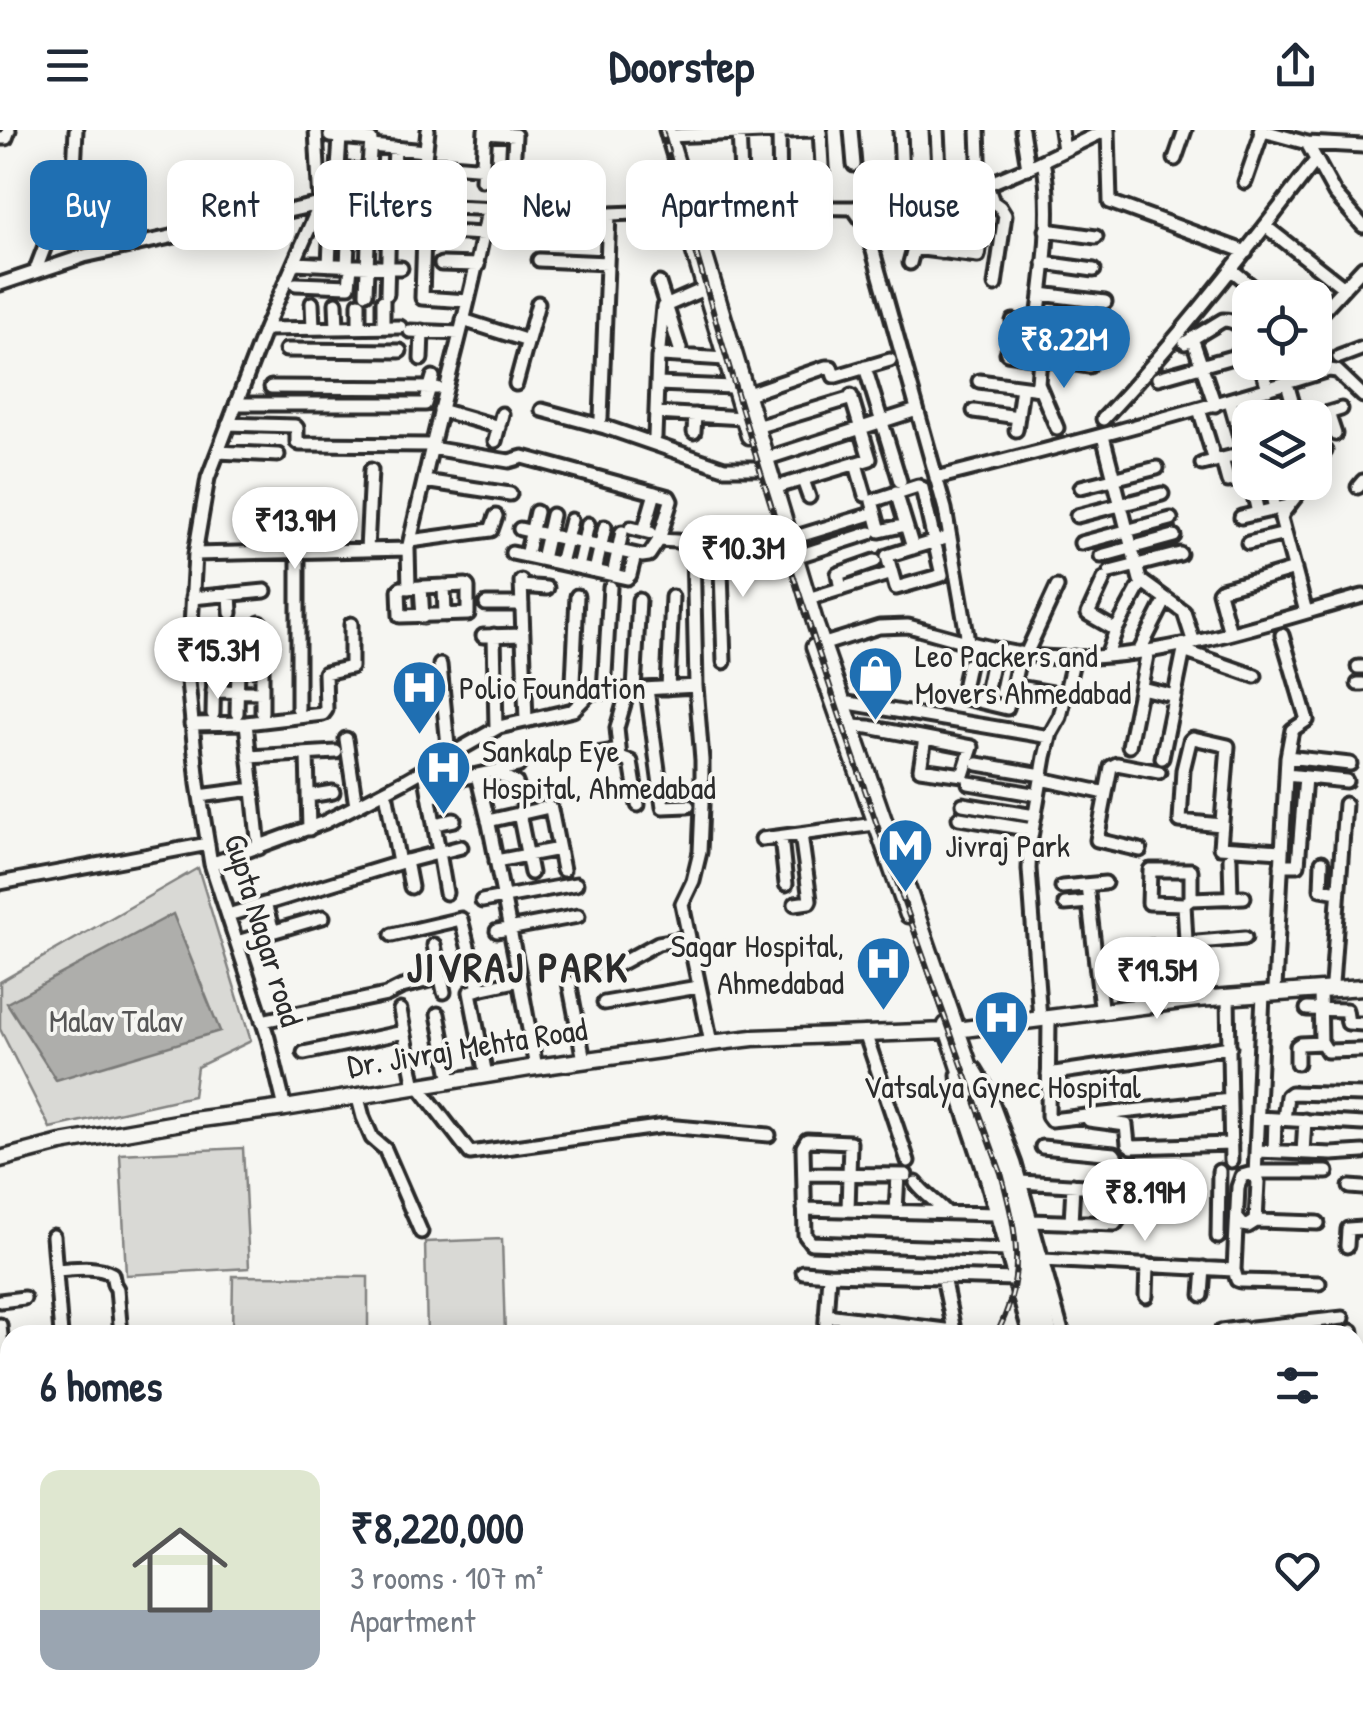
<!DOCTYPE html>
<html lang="en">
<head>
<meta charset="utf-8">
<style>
  body { margin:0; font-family:"Patrick Hand",sans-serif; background:#f2f2f3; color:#1f2937; height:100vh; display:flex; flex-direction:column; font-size:38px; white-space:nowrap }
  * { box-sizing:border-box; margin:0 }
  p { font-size:32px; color:#747a83 }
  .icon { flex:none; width:55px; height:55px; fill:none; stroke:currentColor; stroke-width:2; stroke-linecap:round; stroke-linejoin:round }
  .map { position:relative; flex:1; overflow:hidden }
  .side { position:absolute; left:0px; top:1195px; width:1365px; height:390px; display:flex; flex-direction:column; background:#fff; border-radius:30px 30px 0 0; box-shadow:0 5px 25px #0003 }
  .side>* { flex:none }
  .top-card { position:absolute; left:30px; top:30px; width:1305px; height:90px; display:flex; gap:20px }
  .buttons { position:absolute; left:1232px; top:150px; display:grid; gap:20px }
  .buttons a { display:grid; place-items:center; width:100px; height:100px; border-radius:20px; background:#fff; box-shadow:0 5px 25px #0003; font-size:50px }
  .price { position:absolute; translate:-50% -85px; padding:0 22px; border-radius:35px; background:#fff; color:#222; font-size:32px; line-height:65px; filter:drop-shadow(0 2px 5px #0008) }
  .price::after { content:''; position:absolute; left:50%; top:60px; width:30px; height:22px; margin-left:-15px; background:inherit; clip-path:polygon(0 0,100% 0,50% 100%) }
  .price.current { background:#1f6fb2; color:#fff }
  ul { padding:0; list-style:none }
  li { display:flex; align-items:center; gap:30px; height:250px; padding:0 40px }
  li+li { border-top:2px solid #e0e1e3 }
  li span { display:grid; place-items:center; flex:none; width:280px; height:200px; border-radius:20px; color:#555 }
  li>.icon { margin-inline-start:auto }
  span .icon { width:120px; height:120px; fill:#fffc; stroke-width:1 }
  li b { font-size:42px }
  h2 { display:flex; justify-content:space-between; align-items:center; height:120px; padding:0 40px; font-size:42px }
  .chip { padding:0 35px; border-radius:20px; background:#fff; box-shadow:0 5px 25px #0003; font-size:35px; line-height:90px }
  .chip.current { background:#1f6fb2; color:#fff }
  header { display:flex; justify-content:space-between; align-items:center; height:130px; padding:0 40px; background:#fff; font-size:45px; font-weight:700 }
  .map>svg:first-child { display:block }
</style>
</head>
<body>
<header><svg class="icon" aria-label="menu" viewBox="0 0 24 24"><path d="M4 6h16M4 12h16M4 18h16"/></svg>Doorstep<svg class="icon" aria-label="share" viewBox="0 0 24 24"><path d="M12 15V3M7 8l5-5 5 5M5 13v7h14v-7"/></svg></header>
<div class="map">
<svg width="1363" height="1585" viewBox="0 0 1363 1585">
  <rect width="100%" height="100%" fill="#f6f6f2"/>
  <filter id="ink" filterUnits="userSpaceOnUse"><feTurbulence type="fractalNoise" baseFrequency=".01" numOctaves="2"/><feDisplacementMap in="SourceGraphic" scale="20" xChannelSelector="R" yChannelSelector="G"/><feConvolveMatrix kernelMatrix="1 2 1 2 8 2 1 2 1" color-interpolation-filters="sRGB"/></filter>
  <g filter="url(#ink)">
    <path fill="#d9d9d5" stroke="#828280" stroke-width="2.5" d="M198 738 251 911 197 937 193 966 50 998 0 899V852Z
      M243 1018 249 1138 126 1145 120 1024Z
      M502 1109 505 1205H427L425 1112Z
      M233 1146 368 1147V1205H232Z"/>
    <path fill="#aeaeab" stroke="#7a7a78" stroke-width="2.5" d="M173 784 220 901 56 950 7 873Z"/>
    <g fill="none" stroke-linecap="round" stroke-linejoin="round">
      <defs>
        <path id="minor" d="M739 0 742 69
          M779 0 780 70
          M820 0 824 71
          M851 0 854 35
          M900 0 903 73
          M937 0 940 60
          M978 0 980 53
          M1022 0 1028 38
          M1061 0 1064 20
          M1108 0 1110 72 1246 122
          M1260 0 1307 13 1363 16
          M330 6 371 10 366 74
          M669 6 811 0
          M340 7 338 39 369 42
          M0 8H6L9 0
          M1307 13 1335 64 1363 96
          M371 16 426 21
          M395 18 394 40 424 43
          M1175 29 1185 0
          M425 33 513 40 515 5 485 3
          M482 50 485 0
          M1245 52 1263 0
          M987 55 993 72 1000 77 1005 85 995 155
          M420 77 428 0
          M853 78 866 96 945 379 968 511
          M488 80C471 171 444 260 424 351L510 364
          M1265 96 1344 158
          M1046 100 1096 107
          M942 122 948 76
          M539 130 607 133
          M294 133 401 138
          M910 133 914 118 978 126 985 82 980 79 965 83H916L913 94
          M1044 133 1094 140
          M441 134 478 135
          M329 135 331 89
          M347 136 349 90
          M1232 140 1266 168
          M35 142 74 40 76 0
          M659 153 680 219
          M0 154 84 126 320 74 360 73 609 84 796 77 853 78 903 73 940 69 974 60 1031 36 1106 0
          M296 154 349 156 351 136
          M366 163 369 90
          M387 164 389 89
          M1041 164 1105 172
          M383 171V197
          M468 171 422 168 424 104 428 101 484 104
          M312 173 313 198
          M336 173 337 198
          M359 173V197
          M1315 189 1363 137
          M463 190 528 211
          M1013 191 1096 204
          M265 199 400 197
          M410 201 459 203
          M1192 208 1215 275
          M1185 213 1223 190C1235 190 1244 197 1250 208
          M659 219 663 177 704 159
          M286 220 400 221
          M1007 223 1089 236
          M1033 227C1040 170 1055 87 1043 31
          M1339 227 1363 218
          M1040 228 1038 253 1057 298
          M421 229 422 201
          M1260 232 1268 259
          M865 237 900 351
          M1158 248 1250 222
          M979 251 1040 259
          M1287 253 1297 288
          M516 254 538 173
          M657 254 733 257
          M271 257 437 258
          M745 265 826 237H831L834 246H836L890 230
          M1230 271 1250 342
          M236 274H425L433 247
          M1199 279 1215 331
          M440 280 499 297
          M542 280 605 297 724 338H760
          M974 281 1018 287
          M656 283 743 288
          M1328 283 1335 304
          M601 288 609 84
          M1311 288 1341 279
          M1103 289C1180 207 1248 119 1316 30
          M228 294 295 296 297 298V312L300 314 432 315
          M756 297 852 268
          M1016 300 1022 257
          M694 302 695 285
          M1103 306 1140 450 1184 482 1194 513
          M655 307 658 227 662 225 725 229
          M495 311 502 284
          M431 318 509 331 523 327 669 367 671 371 659 410
          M218 322 278 325
          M1315 324 1325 321
          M765 329 917 280
          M1222 329 1228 351 1250 345
          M856 334 865 365
          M1202 334 1250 322
          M936 348C1068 315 1199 280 1329 240L1337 241 1363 266
          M803 350 809 367
          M1251 352 1258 383
          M1269 352 1275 379
          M1081 357 1157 338
          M1358 357 1363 351
          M774 358 870 329 851 266
          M922 358 942 445 896 458 887 426C908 419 929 413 950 407
          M896 362 906 395
          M1077 386 1162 364
          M1241 387 1288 376
          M631 398 651 403
          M520 399 642 426 649 425 659 410 694 412
          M644 401 655 363
          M720 409 724 532
          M789 409 868 385
          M410 411 491 400 496 386
          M1081 413 1171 389
          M1248 413 1285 404
          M409 415 424 351
          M913 418 906 395 880 401 872 371 918 356
          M367 420 371 340
          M278 421 284 374 290 370 314 375 310 421
          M298 421V578
          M512 423 627 448 630 445 635 425
          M195 424 408 419 409 458
          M526 426 536 382
          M1101 426 1174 406
          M795 427 870 403
          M542 429 552 385
          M560 433 571 390
          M578 437 588 394
          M595 441 605 397
          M1110 442 1180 424
          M613 445 622 402
          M1104 449 1088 484 1116 500
          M1257 450 1295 439
          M521 451 526 591
          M466 455 468 457V484L400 486 399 460 401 458Z
          M444 456 445 485
          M521 456 547 458
          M421 457 423 487
          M841 459 838 444 875 431
          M230 464 231 483
          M577 466 573 552 591 562
          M192 468 265 461
          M808 469 885 445
          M486 474H522
          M1306 482 1281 388 1283 383 1307 352
          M1230 503 1219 462 1222 459 1252 451
          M494 505 496 598
          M483 506 523 505
          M190 514 259 509 262 506 260 493
          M818 516 879 497 908 496C957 509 1014 528 1065 528 1168 528 1265 493 1363 466
          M1184 521 1255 546
          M1139 522 1163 475
          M1020 523 1013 556 1065 565
          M1026 524 1057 457
          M1107 525 1116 500 1138 459
          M440 535 449 626
          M968 535 961 567 1007 578 1013 556
          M189 536 262 539V582
          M1358 537H1363
          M1358 554H1363
          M668 558 672 467
          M1141 558 1175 566
          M647 559 663 677 688 676
          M628 560 617 598 620 628 631 632 638 675
          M634 560 639 470
          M213 561 262 562
          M604 562 610 457
          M843 572 1050 607
          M984 572 993 530
          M237 583 238 537
          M213 584 214 536
          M246 593 259 718
          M191 594 246 593 323 584 326 580 325 543 351 537V494
          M852 596 869 597 972 617 963 645 920 639 925 608
          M346 609 356 676
          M1129 616 1148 521
          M307 624 309 699
          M591 625 619 620
          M249 627 336 622
          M1287 627 1350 634
          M1162 628 1185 515
          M978 634 1042 645
          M518 636 477 645 489 694 520 850
          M499 641 501 645 516 653 523 671
          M1286 645 1346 651
          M426 647 446 763
          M1041 649 1106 663
          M454 650 477 645
          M969 653 1038 665
          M200 666 253 659
          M308 666 333 662
          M430 666 448 664
          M963 674 1035 686
          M519 683 531 743
          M959 688 1032 700
          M488 691 549 677 551 679 563 740
          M435 694 454 690
          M1221 695 1180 691 1183 640 1190 611 1193 608 1228 616 1220 717 1281 721
          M781 707 786 754
          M762 709 875 694
          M1140 720 1097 710 1111 637 1117 634 1159 642
          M1230 728 1231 768
          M406 731 411 757
          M496 731 559 719
          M1322 732 1321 759 1338 762
          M399 733 461 717
          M211 734 325 692 406 650 499 597 573 580 591 562 696 556
          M1281 735H1298L1305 647
          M0 753 208 714
          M1087 755 1101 877
          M1062 757 1105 753
          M482 771 576 754
          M1187 772 1191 769 1244 767
          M265 774 273 801
          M795 774 809 772 810 770 801 704
          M1065 774 1089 772
          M228 785 399 733 387 668
          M497 801 578 786
          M392 805 461 789 479 859 520 850 535 932
          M237 812 323 787
          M1185 813 1245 808
          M434 815 444 862
          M1150 817 1186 816
          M601 844 658 813 687 808
          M569 852 583 925
          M1332 854 1345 674
          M1275 858 1287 627 1292 600 1307 590 1282 505
          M479 859 470 862 485 940
          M1320 860 1321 913
          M1189 866 1184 774 1149 773 1150 740H1191V769
          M1228 867 1231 1031
          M604 873 698 857
          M1307 879 1346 880 1348 893 1363 894
          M400 880 414 952
          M438 884 450 946
          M1049 888 1048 986 1051 990 1230 970
          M1040 889 1029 739 1030 713 1045 627 1051 603 1060 587 1074 527
          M262 891 386 865 402 857 441 847
          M865 903 908 1031
          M710 908 682 774 693 751 700 722 702 675V630L696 556 693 415 697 410 779 407
          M304 923 404 902
          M1297 933V916L1300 914 1322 913 1327 921 1363 920
          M975 939 987 959 1015 1034 1063 1205
          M1048 944 1230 917
          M958 945 960 969 986 1047 1030 1205
          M420 958 470 1023 665 996 769 1005
          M358 968 363 987 372 1008 385 1019 421 1102
          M285 978 268 908 211 734 198 654 188 551 195 424 208 348 265 199 320 74 316 0
          M1259 988 1363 994
          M1284 989 1287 966 1291 963 1363 965
          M1089 990 1126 995 1128 1014 1132 1017 1231 1014
          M1256 1021 1332 1024 1363 1022
          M1274 1022 1275 989
          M1303 1023 1305 990
          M1255 1042H1327
          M804 1044 906 1045
          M1255 1046 1263 864
          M1021 1052 1118 1058V1030L1114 1024 1042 1017
          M916 1053C925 1065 936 1071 946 1082
          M1350 1057 1363 1058
          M804 1079 996 1084
          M848 1080 850 1012 807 1010 803 1017 805 1105 811 1113 1007 1120
          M896 1081 898 1045
          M1237 1088 1243 1095 1248 1096 1256 1091 1318 1093
          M1032 1091 1115 1094 1118 1090 1119 1067
          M1071 1093 1073 1055
          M53 1106 61 1205
          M1218 1107 1219 1041
          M1347 1116 1348 1099 1363 1098
          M1043 1130 1234 1140 1238 1057 1242 1046 1249 1044 1256 1047 1258 1052 1256 1091
          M56 1140C74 1139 96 1135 112 1144L114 1154 117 1159 121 1205
          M1234 1140 1237 1150 1240 1151 1319 1153
          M803 1142 829 1144
          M943 1147 955 1205
          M1202 1165 1204 1138
          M1146 1166 1147 1135
          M0 1171 24 1168
          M826 1185 954 1201
          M1297 1193 1343 1188
          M0 1195 4 1239H0
          M1252 1198 1290 1194
          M1352 1201V1205
          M825 1205 829 1144 1015 1149
          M1222 1205 1221 1201 1243 1198
          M1355 1226H1363
          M1355 1242 1357 1282
          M0 1315 10 1313
          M1355 1326H1363
          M1355 1364 1362 1365 1363 1369
          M0 1367 10 1365
          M1355 1385H1361L1358 1417 1363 1418
          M1355 1481H1363
          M1355 1490H1363
          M371 1575 374 1585
          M993 1575 1008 1581 1009 1575
          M1080 1575 1082 1585
          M1113 1575 1115 1585
          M1307 1575V1585
          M917 1580 940 1581
          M1203 1583 1284 1585
          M53 1585 85 1575
          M127 1585 125 1577 132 1575
          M220 1585 249 1575
          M292 1585 293 1575
          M306 1585V1575
          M793 1585 794 1575"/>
        <path id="major" d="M667 0 816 495 1003 1032 1040 1162 1050 1205
          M672 48 749 306
          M814 517 908 785
          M946 895C979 998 1016 1099 1040 1205
          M0 1029 61 1013 193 990 285 978 530 938 711 913 753 908 948 901 1197 869 1363 857
          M1090 1575 1092 1585
          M1100 1575 1102 1585"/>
      </defs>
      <use href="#minor" stroke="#2b2b2b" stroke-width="19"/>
      <use href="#major" stroke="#2b2b2b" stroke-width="21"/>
      <use href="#minor" stroke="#f6f6f2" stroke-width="11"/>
      <use href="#major" stroke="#f6f6f2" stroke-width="14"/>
      <defs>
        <path id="rail" d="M662 0C702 146 744 292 790 435 856 640 928 841 1001 1043 1017 1103 1027 1147 996 1205
          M1355 1308H1363
          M0 1327 10 1324
          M0 1345 10 1342"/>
      </defs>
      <use href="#rail" stroke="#2b2b2b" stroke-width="6"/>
      <use href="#rail" stroke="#f6f6f2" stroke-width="2.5" stroke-dasharray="8" stroke-linecap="butt"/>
    </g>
  </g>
  <defs>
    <symbol id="shop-pin" viewBox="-11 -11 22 30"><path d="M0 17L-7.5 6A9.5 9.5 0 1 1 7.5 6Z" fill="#1f6fb2" stroke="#f6f6f2"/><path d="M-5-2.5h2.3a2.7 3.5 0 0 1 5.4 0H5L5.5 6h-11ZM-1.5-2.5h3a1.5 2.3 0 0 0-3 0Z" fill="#fff"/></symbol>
    <symbol id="hospital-pin" viewBox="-11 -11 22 30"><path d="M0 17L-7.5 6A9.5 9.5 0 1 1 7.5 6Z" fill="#1f6fb2" stroke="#f6f6f2"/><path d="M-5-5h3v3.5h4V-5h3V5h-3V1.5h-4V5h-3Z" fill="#fff"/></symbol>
    <symbol id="metro-pin" viewBox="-11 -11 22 30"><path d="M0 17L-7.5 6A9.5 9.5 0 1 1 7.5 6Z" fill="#1f6fb2" stroke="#f6f6f2"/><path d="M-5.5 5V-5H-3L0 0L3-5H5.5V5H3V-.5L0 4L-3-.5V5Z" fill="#fff"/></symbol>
  </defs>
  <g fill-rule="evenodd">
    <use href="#shop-pin" x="844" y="512" width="63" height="86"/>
    <use href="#hospital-pin" x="388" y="526" width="63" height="86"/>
    <use href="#hospital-pin" x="412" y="606" width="63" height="86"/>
    <use href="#metro-pin" x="874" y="684" width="63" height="86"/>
    <use href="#hospital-pin" x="852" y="802" width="63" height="86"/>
    <use href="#hospital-pin" x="970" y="856" width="63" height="86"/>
  </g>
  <g text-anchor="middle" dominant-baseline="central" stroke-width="8" stroke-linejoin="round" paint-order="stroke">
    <g font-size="32" fill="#2b2b2b" stroke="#f6f6f2" text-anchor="start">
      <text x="915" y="525">Leo Packers and<tspan x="915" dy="37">Movers Ahmedabad</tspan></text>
      <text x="459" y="557">Polio Foundation</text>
      <text x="482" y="620">Sankalp Eye<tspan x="482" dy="37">Hospital, Ahmedabad</tspan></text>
      <text x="945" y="715">Jivraj Park</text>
      <text x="844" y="815" text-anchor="end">Sagar Hospital,<tspan x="844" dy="37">Ahmedabad</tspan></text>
      <text x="1002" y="956" text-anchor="middle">Vatsalya Gynec Hospital</text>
    </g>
    <g font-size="32" fill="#2b2b2b" stroke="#f6f6f2">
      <text transform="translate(264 800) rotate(73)">Gupta Nagar road</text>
      <text transform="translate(467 917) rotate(-9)">Dr. Jivraj Mehta Road</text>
    </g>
    <g font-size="32" fill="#565656" stroke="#f6f6f2">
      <text x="116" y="890">Malav Talav</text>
    </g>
    <g font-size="42" font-weight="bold" letter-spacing="2.5" fill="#2b2b2b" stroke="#f6f6f2">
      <text x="518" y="836">JIVRAJ PARK</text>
    </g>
  </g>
</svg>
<div class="buttons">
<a><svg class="icon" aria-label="locate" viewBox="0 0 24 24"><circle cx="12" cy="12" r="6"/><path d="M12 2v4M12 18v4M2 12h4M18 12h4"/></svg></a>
<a><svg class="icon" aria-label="layers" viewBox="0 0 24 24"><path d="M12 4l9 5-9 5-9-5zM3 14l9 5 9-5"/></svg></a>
</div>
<b class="price current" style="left:1064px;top:261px">₹8.22M</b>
<b class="price" style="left:295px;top:442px">₹13.9M</b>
<b class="price" style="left:743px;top:470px">₹10.3M</b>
<b class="price" style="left:218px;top:572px">₹15.3M</b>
<b class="price" style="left:1157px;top:892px">₹19.5M</b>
<b class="price" style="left:1145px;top:1114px">₹8.19M</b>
<div class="top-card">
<a class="chip current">Buy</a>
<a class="chip">Rent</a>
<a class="chip">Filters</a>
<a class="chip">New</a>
<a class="chip">Apartment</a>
<a class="chip">House</a>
</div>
<section class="side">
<h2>6 homes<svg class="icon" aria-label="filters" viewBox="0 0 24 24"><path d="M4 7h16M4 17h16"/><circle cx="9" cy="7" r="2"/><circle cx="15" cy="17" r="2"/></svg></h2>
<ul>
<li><span style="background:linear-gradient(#dfe7d0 70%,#9aa5b1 0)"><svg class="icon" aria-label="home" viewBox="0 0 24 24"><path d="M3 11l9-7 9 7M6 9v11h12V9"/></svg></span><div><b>₹8,220,000</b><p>3 rooms · 107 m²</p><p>Apartment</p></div><svg class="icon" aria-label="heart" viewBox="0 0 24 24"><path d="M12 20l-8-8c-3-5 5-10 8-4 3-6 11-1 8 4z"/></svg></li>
</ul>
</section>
</div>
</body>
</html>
